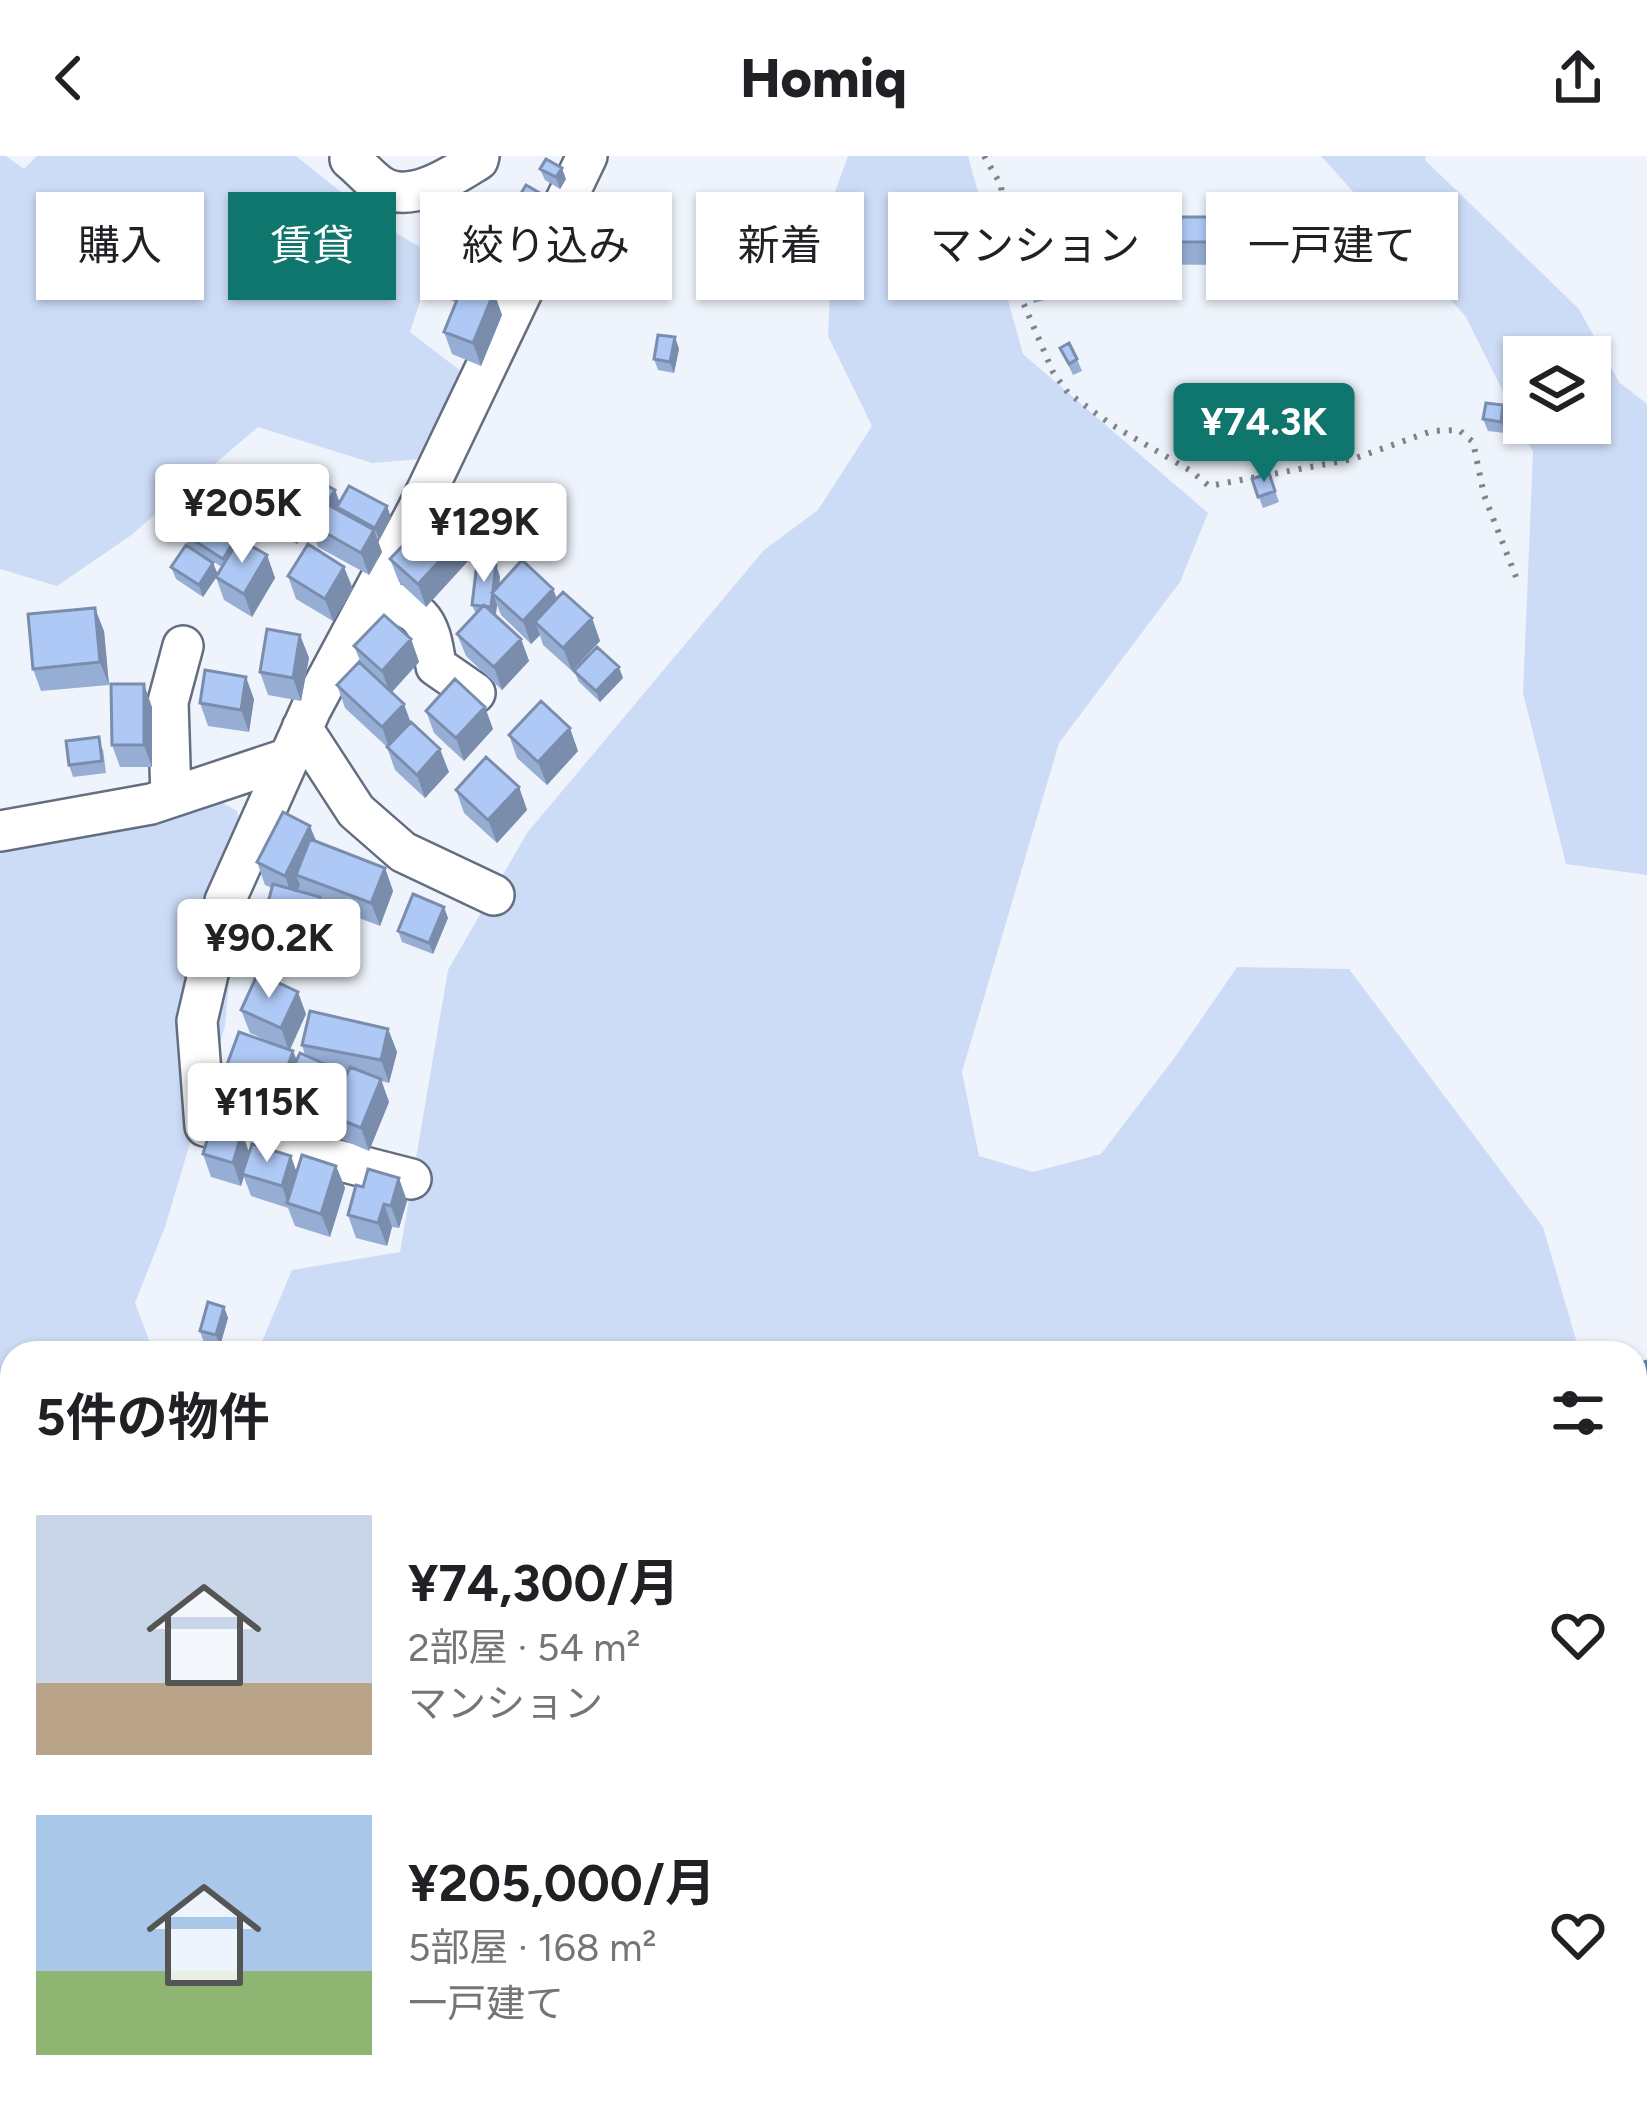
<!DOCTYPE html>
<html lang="ja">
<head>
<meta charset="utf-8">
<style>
  body { margin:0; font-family:Figtree,"Noto Sans JP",sans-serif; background:#f2f2f2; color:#202124; height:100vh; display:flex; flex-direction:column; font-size:45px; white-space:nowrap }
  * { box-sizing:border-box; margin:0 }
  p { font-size:39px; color:#757577 }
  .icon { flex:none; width:66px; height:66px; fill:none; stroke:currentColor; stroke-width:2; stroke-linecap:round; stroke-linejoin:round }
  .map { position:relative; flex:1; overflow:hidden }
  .details { position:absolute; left:0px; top:1185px; width:1647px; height:768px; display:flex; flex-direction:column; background:#fff; border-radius:36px 36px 0 0; box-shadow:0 3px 9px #0004 }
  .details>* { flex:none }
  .top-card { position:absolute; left:36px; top:36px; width:1575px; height:108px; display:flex; gap:24px }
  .tools { position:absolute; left:1503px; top:180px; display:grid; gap:24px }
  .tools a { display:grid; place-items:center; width:108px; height:108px; border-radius:0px; background:#fff; box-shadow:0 3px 9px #0004; font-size:60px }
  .price { position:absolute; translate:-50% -102px; padding:0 27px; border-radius:12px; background:#fff; color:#222; font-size:39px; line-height:78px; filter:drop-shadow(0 3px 6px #0008) }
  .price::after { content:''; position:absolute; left:50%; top:72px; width:36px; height:27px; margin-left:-18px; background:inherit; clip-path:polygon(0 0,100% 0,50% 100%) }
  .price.active { background:#0f766e; color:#fff }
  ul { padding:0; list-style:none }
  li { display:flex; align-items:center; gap:36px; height:300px; padding:0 36px }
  li span { display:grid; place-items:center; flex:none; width:336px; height:240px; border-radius:0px; color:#555 }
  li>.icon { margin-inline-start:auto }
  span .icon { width:144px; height:144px; fill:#fffc; stroke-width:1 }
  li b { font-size:51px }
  h2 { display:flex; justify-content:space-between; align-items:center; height:144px; padding:0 36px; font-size:51px }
  .chip { padding:0 42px; border-radius:0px; background:#fff; box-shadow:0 3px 9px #0004; font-size:42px; line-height:108px }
  .chip.active { background:#0f766e; color:#fff }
  header { display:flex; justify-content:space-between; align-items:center; height:156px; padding:0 36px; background:#fff; font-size:54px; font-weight:800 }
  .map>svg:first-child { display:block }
</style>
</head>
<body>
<header><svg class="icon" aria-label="back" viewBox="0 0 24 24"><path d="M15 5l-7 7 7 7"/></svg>Homiq<svg class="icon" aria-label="share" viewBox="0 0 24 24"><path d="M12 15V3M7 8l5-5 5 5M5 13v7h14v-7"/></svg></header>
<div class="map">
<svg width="1647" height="1953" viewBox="0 0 1647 1953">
  <rect width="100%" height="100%" fill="#eff4fc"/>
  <path fill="#cddcf6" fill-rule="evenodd" d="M0 0H6L24 13 37 0H296L381 68 435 100 410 176 471 223 421 303 372 307 258 271 130 380 57 430 0 413Z
    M848 0H968L1023 198 1208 357 1180 426 1059 587 962 916 979 1000 1033 1016 1101 998 1178 897 1237 811 1349 813 1543 1071 1580 1197H257L292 1114 400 1096 448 814 527 677 764 394 818 354 872 270 828 180 835 36Z
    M1321 0H1426L1425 4 1579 153 1619 226 1647 248V719L1566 708 1523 537 1533 296 1466 161ZM1590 201V267H1524V201Z
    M206 637 237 655 243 680 225 870 165 1071 135 1147 154 1197H12V1941H1635V1375L1647 1395V1953H0V680Z"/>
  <path fill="#86aef8" stroke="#6481b7" stroke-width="3" d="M1647 1205V1396L1635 1378V1209Z"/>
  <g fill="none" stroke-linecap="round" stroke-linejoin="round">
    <defs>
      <path id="minor" d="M350 3C360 11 369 22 379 29 409 50 452 20 478 4L479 0
        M372 440C420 454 429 458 436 510L475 537
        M302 572 356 655 403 696 494 739
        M171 641 168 546 183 490
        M0 675 151 648 289 602
        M411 1023 205 970 197 865 225 745 311 553 417 355 587 0"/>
    </defs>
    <use href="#minor" stroke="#646e80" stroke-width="44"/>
    <path stroke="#7f848b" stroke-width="6" stroke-dasharray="3 9" stroke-linecap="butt" d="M984 0 1001 29 1007 96 1013 123 1053 216 1068 237 1112 269 1191 315 1209 330 1353 303 1432 275 1459 274 1473 286 1484 339 1516 421"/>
    <use href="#minor" stroke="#fff" stroke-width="39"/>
  </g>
  <path fill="#96add4" d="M540 13 566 23 560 33 545 24Z
    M545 40 549 51 525 92 506 81 502 69Z
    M1242 84V109L1070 108 1062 86Z
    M509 90 513 101 491 135 502 159 481 210 452 198 444 176 456 146 447 143 443 132 460 128 462 132 478 130 466 122 462 111Z
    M1046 91 1062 139 1034 147 1019 100Z
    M675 181 679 193 674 217 658 214 654 203Z
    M1060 192 1077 203 1082 215 1073 219Z
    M1508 261 1505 277 1488 275 1483 263Z
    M1189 273 1214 286 1209 295 1193 284Z
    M1269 317 1279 346 1263 352 1252 323Z
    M303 332 335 334 339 345 335 353 387 350 391 362 379 384 377 382 382 396 369 419 318 391 310 368 320 350 311 346 315 356 297 388 267 371 263 360 307 342Z
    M184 378 238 385 267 399 275 422 252 461 224 444 216 421 203 441 176 423 171 411 213 407 218 419 222 411 188 390Z
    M460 383 468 405 426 451 399 426 390 403Z
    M496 409 500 421 499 430 553 433 557 443 592 462 600 485 572 515 543 489 540 479 531 488 501 459 497 449 496 459 521 483 529 505 502 534 466 500 457 478 476 458 472 449Z
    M288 420 353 433 333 465 296 443Z
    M104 475 109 529 41 535 33 513Z
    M300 479 309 502 301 545 268 539 260 516Z
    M411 483 419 506 392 536 410 566 449 616 425 642 395 614 387 591 345 552 337 529 361 507 354 490Z
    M574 515 623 522 600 546 579 526Z
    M254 543 249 576 208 570 200 547Z
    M152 551V611H120L112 589Z
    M426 555 493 573 464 605 434 577Z
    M509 579 578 595 547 629 517 602Z
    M103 593 106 617 73 621 69 609Z
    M519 631 527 654 497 687 464 657 456 634Z
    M316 686 385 712 393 735 380 770 323 748 328 763 319 796 272 784 264 761 272 732 265 729 257 706Z
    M448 762 433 798 402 786 398 775Z
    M241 854 306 858 290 894 293 895 297 905 305 899 302 889 388 873 397 896 389 927 381 925 389 946 369 995 338 982 330 959 347 919 330 916 335 931 316 976 288 964 285 955 233 936 225 914 278 890 250 877Z
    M203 998 297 1016 336 1010 345 1032 330 1081 295 1070 288 1052 251 1040 244 1021 241 1030 211 1021Z
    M356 1029 407 1045 399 1072 392 1071 387 1090 356 1082 348 1059Z
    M224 1151 228 1162 220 1190 204 1187 200 1175Z"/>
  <path fill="#7a8dac" d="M562 12 566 23 560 33 556 21Z
    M545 40 549 51 525 92 521 80Z
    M1233 61 1242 84V109L1234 86Z
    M509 90 513 101 490 137 486 126Z
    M494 136 502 159 481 210 473 187Z
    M675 181 679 193 674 217 670 206Z
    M1503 249 1508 261 1505 277 1501 266Z
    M1210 274 1214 286 1209 295 1205 283Z
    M335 334 339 345 332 358 328 346Z
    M311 344 315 356 297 388 292 376Z
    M387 350 391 362 379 384 375 372Z
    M374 374 382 396 369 419 361 397Z
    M460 383 468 405 426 451 418 428Z
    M267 399 275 422 252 461 244 438Z
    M213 407 218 419 203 441 199 429Z
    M496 409 500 421 498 441 493 437Z
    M344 411 353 433 333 465 325 443Z
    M553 433 562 456 535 466 540 479 531 488 523 465Z
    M493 437 497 449 495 462 491 451Z
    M95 452 104 475 109 529 100 506Z
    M592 462 600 485 572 515 563 492Z
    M300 479 309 502 301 545 293 522Z
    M411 483 419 506 390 538 382 515Z
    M521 483 529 505 502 534 494 511Z
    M619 511 623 522 600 546 596 535Z
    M246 521 254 543 249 576 241 554Z
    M144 528 152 551V611L144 589Z
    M404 548 412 570 390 594 382 571Z
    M485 551 493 573 464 605 456 582Z
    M570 572 578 595 547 629 538 606Z
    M440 593 449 616 425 642 417 619Z
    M519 631 527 654 497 687 488 664Z
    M310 670 319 692 296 719 300 729 293 743 285 720Z
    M385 712 393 735 380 770 371 747Z
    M320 741 328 763 319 796 311 774Z
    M444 751 448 762 433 798 429 787Z
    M298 836 306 858 289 895 281 872Z
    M388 873 397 896 389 927 381 904Z
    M293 895 302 918 283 943 280 933Z
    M327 909 335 931 316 976 307 953Z
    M381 923 389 946 369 995 361 972Z
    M242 976 250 999 241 1030 233 1007Z
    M291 1000 299 1023 288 1048 282 1030Z
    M336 1010 345 1032 330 1081 321 1058Z
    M399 1022 407 1045 399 1072 391 1050Z
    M384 1048 392 1071 387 1090 378 1067Z
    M224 1151 228 1162 220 1190 216 1179Z"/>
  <path fill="#afc9f6" stroke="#7a8dac" stroke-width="3" d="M546 3 562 12 556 21 540 13Z
    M526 29 545 40 521 80 502 69Z
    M1062 61H1233L1234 86H1062Z
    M485 74 509 90 486 126 462 111Z
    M1046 91 1057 128 1030 136 1019 100Z
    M447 123 460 128 457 137 443 132Z
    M465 124 494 136 473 187 444 176Z
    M658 179 675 181 670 206 654 203Z
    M1069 187 1077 203 1069 208 1060 192Z
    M1486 247 1503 249 1501 266 1483 263Z
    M1195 265 1210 274 1205 283 1189 273Z
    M1269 317 1275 335 1258 341 1252 323Z
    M310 320 335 334 328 346 303 332Z
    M282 328 311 344 292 376 263 360Z
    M349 330 387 350 375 372 337 351Z
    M323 346 374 374 361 397 310 368Z
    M197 357 236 382 223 403 184 378Z
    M433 358 460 383 418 428 390 403Z
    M239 383 267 399 244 438 216 421Z
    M308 388 344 411 325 443 288 420Z
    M186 389 213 407 199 429 171 411Z
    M522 404 553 433 523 465 492 437Z
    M477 407 496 409 491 451 472 449Z
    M563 436 592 462 563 492 535 466Z
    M484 449 521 483 494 511 457 478Z
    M95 452 100 506 33 513 28 458Z
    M384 459 411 483 382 515 354 490Z
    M267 473 300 479 293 522 260 516Z
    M597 491 619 511 596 535 574 515Z
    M359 506 404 548 382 571 337 529Z
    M205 514 246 521 241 554 200 547Z
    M455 523 485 551 456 582 426 555Z
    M111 528H144V589H112Z
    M541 545 570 572 538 606 509 579Z
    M411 566 440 593 417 619 387 591Z
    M99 581 102 605 69 609 66 585Z
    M486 601 519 631 488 664 456 634Z
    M283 656 310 670 285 720 257 706Z
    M310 683 385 712 371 747 296 719Z
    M273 728 320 741 311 774 264 761Z
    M413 738 444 751 429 787 398 775Z
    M258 817 298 836 281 872 241 854Z
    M310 855 388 873 381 904 302 889Z
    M239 876 293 895 280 933 225 914Z
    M300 897 327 909 307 953 280 941Z
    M350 911 381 923 361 972 330 959Z
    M212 967 242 976 233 1007 203 998Z
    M252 988 291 1000 282 1030 242 1018Z
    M302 999 336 1010 321 1058 287 1047Z
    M368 1013 399 1022 391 1050 384 1048 378 1067 348 1059 356 1029 363 1031Z
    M208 1146 224 1151 216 1179 200 1175Z"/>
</svg>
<div class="tools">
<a><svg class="icon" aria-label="layers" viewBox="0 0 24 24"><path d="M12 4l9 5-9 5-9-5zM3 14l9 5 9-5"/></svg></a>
</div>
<b class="price active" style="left:1264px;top:329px">¥74.3K</b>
<b class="price" style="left:242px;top:410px">¥205K</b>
<b class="price" style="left:484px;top:429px">¥129K</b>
<b class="price" style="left:269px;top:845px">¥90.2K</b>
<b class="price" style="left:267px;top:1009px">¥115K</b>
<div class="top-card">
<a class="chip">購入</a>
<a class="chip active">賃貸</a>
<a class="chip">絞り込み</a>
<a class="chip">新着</a>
<a class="chip">マンション</a>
<a class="chip">一戸建て</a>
</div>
<section class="details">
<h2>5件の物件<svg class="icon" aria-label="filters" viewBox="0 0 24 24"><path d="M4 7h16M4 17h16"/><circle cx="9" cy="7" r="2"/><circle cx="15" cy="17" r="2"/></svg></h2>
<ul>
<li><span style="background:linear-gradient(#c9d6e8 70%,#b9a48a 0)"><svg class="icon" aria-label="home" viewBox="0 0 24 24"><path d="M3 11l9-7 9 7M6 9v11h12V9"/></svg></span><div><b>¥74,300/月</b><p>2部屋 · 54 m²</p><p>マンション</p></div><svg class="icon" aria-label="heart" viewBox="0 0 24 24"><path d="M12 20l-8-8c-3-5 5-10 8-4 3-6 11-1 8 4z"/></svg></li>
<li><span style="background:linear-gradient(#a9c7e8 65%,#8fb573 0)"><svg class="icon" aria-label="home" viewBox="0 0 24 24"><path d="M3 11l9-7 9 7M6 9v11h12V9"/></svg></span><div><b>¥205,000/月</b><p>5部屋 · 168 m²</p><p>一戸建て</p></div><svg class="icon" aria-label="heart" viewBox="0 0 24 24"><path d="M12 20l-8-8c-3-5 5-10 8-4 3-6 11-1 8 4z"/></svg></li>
</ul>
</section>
</div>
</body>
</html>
